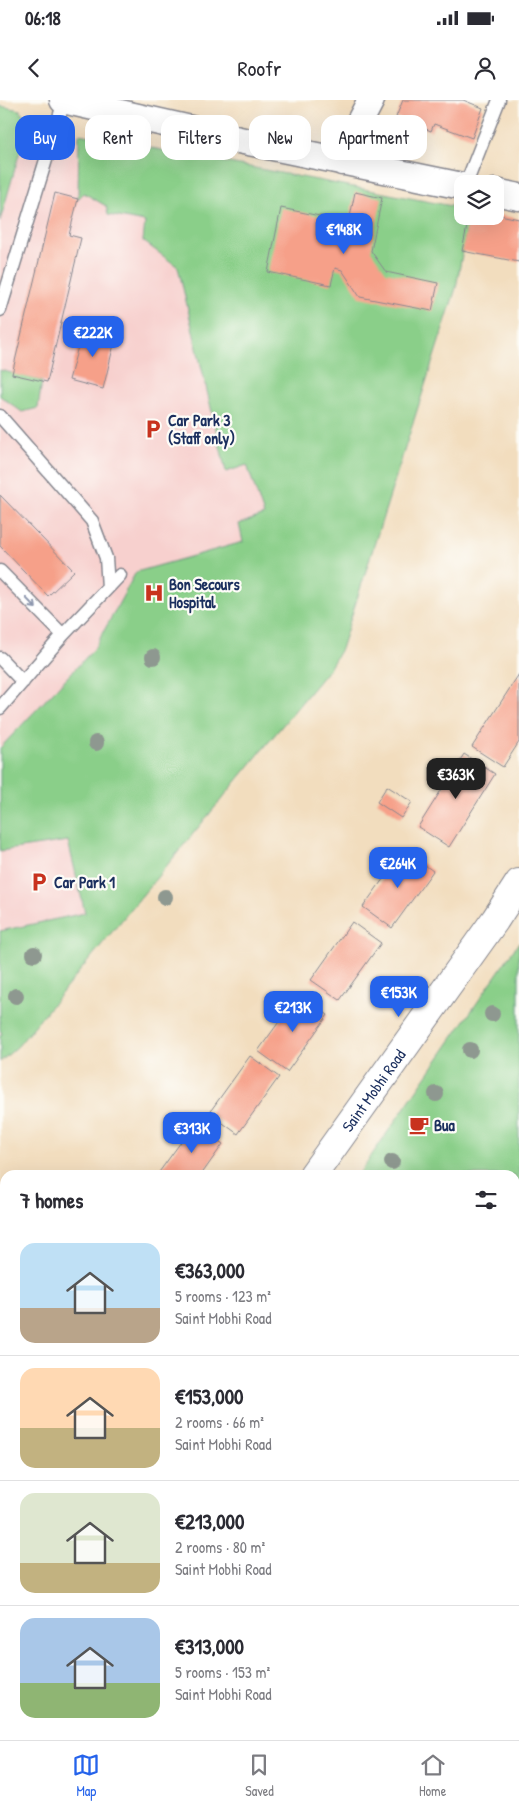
<!DOCTYPE html>
<html lang="en">
<head>
<meta charset="utf-8">
<style>
  body { margin:0; font-family:"Patrick Hand",sans-serif; background:#f2f2f3; color:#2b2b33; height:100vh; display:flex; flex-direction:column; font-size:19px; white-space:nowrap }
  * { box-sizing:border-box; margin:0 }
  p { font-size:16px; color:#7c7c81 }
  .icon { flex:none; width:28px; height:28px; fill:none; stroke:currentColor; stroke-width:2; stroke-linecap:round; stroke-linejoin:round }
  .map { position:relative; flex:1; overflow:hidden }
  .details { position:absolute; left:0px; top:1070px; width:520px; height:570px; display:flex; flex-direction:column; background:#fff; border-radius:15px 15px 0 0; box-shadow:0 5px 20px #0002 }
  .details>* { flex:none }
  .guide { position:absolute; left:15px; top:15px; width:490px; height:45px; display:flex; gap:10px }
  .fabs { position:absolute; left:454px; top:75px; display:grid; gap:10px }
  .fabs a { display:grid; place-items:center; width:50px; height:50px; border-radius:10px; background:#fff; box-shadow:0 5px 20px #0002; font-size:25px }
  .price { position:absolute; translate:-50% -42px; padding:0 11px; border-radius:10px; background:#2563eb; color:#fff; font-size:16px; line-height:32px; filter:drop-shadow(0 1px 2px #0008) }
  .price::after { content:''; position:absolute; left:50%; top:30px; width:15px; height:11px; margin-left:-8px; background:inherit; clip-path:polygon(0 0,100% 0,50% 100%) }
  .price.active { background:#222; color:#fff }
  ul { padding:0; list-style:none }
  li { display:flex; align-items:center; gap:15px; height:125px; padding:0 20px }
  li+li { border-top:1px solid #e1e1e2 }
  li span { display:grid; place-items:center; flex:none; width:140px; height:100px; border-radius:15px; color:#555 }
  li>.icon { margin-inline-start:auto }
  span .icon { width:60px; height:60px; fill:#fffc; stroke-width:1 }
  li b { font-size:21px }
  h2 { display:flex; justify-content:space-between; align-items:center; height:60px; padding:0 20px; font-size:21px }
  .pill { padding:0 18px; border-radius:15px; background:#fff; box-shadow:0 5px 20px #0002; font-size:18px; line-height:45px }
  .pill.active { background:#2563eb; color:#fff }
  .status { display:flex; justify-content:space-between; align-items:center; height:35px; padding:0 25px; background:#fff; direction:ltr }
  .status svg { height:14px; fill:currentColor }
  header { display:flex; justify-content:space-between; align-items:center; height:65px; padding:0 20px; background:#fff; font-size:22px; font-weight:600 }
  .menu { display:flex; justify-content:space-around; align-items:center; height:70px; border-top:1px solid #e1e1e2; background:#fff; font-size:14px; color:#7c7c81 }
  .menu a { display:grid; justify-items:center; gap:2px }
  .menu .active { color:#2563eb }
  .map>svg:first-child { display:block }
</style>
</head>
<body>
<div class="status"><b>06:18</b><svg viewBox="0 0 49 12"><path d="M0 12V9h3v3zM5 12V6h3v6zM10 12V3h3v9zM15 12V0h3v12zM26 1h20v11H26zM47 4h2v5h-2z"/></svg></div>
<header><svg class="icon" aria-label="back" viewBox="0 0 24 24"><path d="M15 5l-7 7 7 7"/></svg>Roofr<svg class="icon" aria-label="person" viewBox="0 0 24 24"><circle cx="12" cy="8" r="4"/><path d="M4 21q1-7 8-7t8 7"/></svg></header>
<div class="map">
<svg width="519" height="1640" viewBox="0 0 519 1640">
  <rect width="100%" height="100%" fill="#fdfcf7"/>
  <filter id="ink" filterUnits="userSpaceOnUse"><feTurbulence type="fractalNoise" baseFrequency=".02" numOctaves="2"/><feDisplacementMap in="SourceGraphic" scale="10" xChannelSelector="R" yChannelSelector="G"/><feConvolveMatrix kernelMatrix="1 2 1 2 8 2 1 2 1" color-interpolation-filters="sRGB"/></filter>
  <filter id="wash" filterUnits="userSpaceOnUse"><feTurbulence type="fractalNoise" baseFrequency=".0096" numOctaves="4" result="noise"/><feDisplacementMap in="SourceGraphic" scale="20" xChannelSelector="R" yChannelSelector="G"/><feGaussianBlur stdDeviation="1.12" result="paint"/><feColorMatrix in="noise" values="0 0 0 0 0 0 0 0 0 0 0 0 0 0 0 0 0 1.4 0 .05"/><feComposite in="paint" operator="in"/></filter>
  <g filter="url(#wash)">
    <rect width="100%" height="100%" fill="#f2ddbe"/>
    <path fill="#f7d0ce" d="M28 23 177 52 329 569 18 946 0 962V121Z"/>
    <path fill="#8acf89" stroke="#527f74" d="M0 6 20 10 28 23 0 121Z
      M79 34 462 108V116H469L456 188 341 549 329 569 18 946 0 962V936L2 935 0 929V831L85 813 68 741 0 751V648L94 549 136 472 243 442 239 424 264 415 247 365 226 372 178 167 143 141 145 122 108 115 106 106 84 93 78 99Z
      M0 270 42 281 38 308 22 312 0 296Z
      M519 842V1640H0V1632L5 1623V1635H515V1075H358Z"/>
    <g id="blocks">
      <path fill="#f6a089" d="M403 0H463L483 8 472 38 434 24 431 31 396 17Z
        M355 92 382 98 371 151 386 172 438 183 432 211 360 197 342 170 335 168 331 185 268 172 281 108 349 122Z
        M55 93 78 99 69 135 81 138 47 282 12 274Z
        M495 114 519 119V162L462 151 469 116H495Z
        M83 228 116 236 103 289 69 280Z
        M0 395 74 471 48 496 0 446Z
        M519 574V642L503 667 472 647Z
        M464 654 495 674 449 747 418 727Z
        M387 686 412 702 401 718 377 702Z
        M404 750 433 771 392 828 363 807Z
        M352 822 381 843 340 900 311 880Z
        M299 894 328 915 287 972 258 951Z
        M250 956 279 977 238 1034 209 1013Z
        M194 1024 223 1044 201 1075H157Z
        M0 1322 5 1326V1367L0 1374Z"/>
    </g>
  </g>
  <g filter="url(#ink)">
    <use href="#blocks" fill-opacity="0" stroke="#86868e" stroke-width="1"/>
    <g fill="none" stroke-linecap="round" stroke-linejoin="round">
      <defs>
        <path id="lane" d="M466 84 499 0
          M0 210 64 1
          M0 316 92 421 106 458 108 487
          M0 471 63 535
          M0 558 23 582
          M0 608 63 535 120 475
          M337 1635 339 1640
          M470 1635 477 1640"/>
        <path id="street" d="M63 0 239 40 462 86
          M342 62 347 46 371 0
          M495 92 519 97"/>
        <g id="secondary">
          <path id="s1" d="M313 1075 495 820 519 783"/>
          <path d="M0 1549 5 1540"/>
        </g>
      </defs>
      <use href="#lane" stroke="#86868e" stroke-width="15"/>
      <use href="#street" stroke="#86868e" stroke-width="29"/>
      <use href="#secondary" stroke="#86868e" stroke-width="30"/>
      <use href="#lane" stroke="#fff" stroke-width="12"/>
      <use href="#street" stroke="#fff" stroke-width="26"/>
      <use href="#secondary" stroke="#fff" stroke-width="28"/>
    </g>
    <g fill="#8e9890">
      <circle cx="153" cy="557" r="8"/>
      <circle cx="96" cy="643" r="8"/>
      <circle cx="165" cy="797" r="8"/>
      <circle cx="34" cy="854" r="8"/>
      <circle cx="16" cy="896" r="8"/>
      <circle cx="492" cy="914" r="8"/>
      <circle cx="470" cy="950" r="8"/>
      <circle cx="436" cy="994" r="8"/>
      <circle cx="392" cy="1062" r="8"/>
    </g>
    <defs><path id="oneway-shaft" d="M-6 0H5M1.5-3L5.5 0L1.5 3" fill="none" stroke-width="1.6" stroke-linecap="round" stroke-linejoin="round" transform="scale(1.25)"/></defs>
    <use stroke="#8d97ae" href="#oneway-shaft" transform="translate(31 503) rotate(46)"/>
  </g>
  <defs>
    <symbol id="parking-bare" viewBox="-9 -9 18 18"><path d="M-3.5-5.5H1a3.5 3.5 0 0 1 0 7H-1V5.5H-3.5ZM-1-3.4V-.6H.8a1.4 1.4 0 0 0 0-2.8Z" fill="#c8321e" stroke="#fdfcf7" stroke-width="2.5" paint-order="stroke"/></symbol>
    <symbol id="hospital-bare" viewBox="-9 -9 18 18"><path d="M-5-5h3v3.5h4V-5h3V5h-3V1.5h-4V5h-3Z" fill="#c8321e" stroke="#fdfcf7" stroke-width="2.5" paint-order="stroke"/></symbol>
    <symbol id="cafe-bare" viewBox="-9 -9 18 18"><path d="M-5.5-4.5H6V0H3Q3 3.5 0 3.5H-2.5Q-5.5 3.5-5.5 0ZM3-3.2v2h1.7v-2ZM-6 4.5H4V6H-6Z" fill="#c8321e" stroke="#fdfcf7" stroke-width="2.5" paint-order="stroke"/></symbol>
  </defs>
  <g fill-rule="evenodd">
    <use href="#parking-bare" x="139" y="315" width="28" height="28"/>
    <use href="#hospital-bare" x="140" y="479" width="28" height="28"/>
    <use href="#parking-bare" x="25" y="768" width="28" height="28"/>
    <use href="#cafe-bare" x="405" y="1011" width="28" height="28"/>
  </g>
  <g text-anchor="middle" dominant-baseline="central" stroke-width="4.5" stroke-linejoin="round" paint-order="stroke">
    <g font-size="16" font-weight="bold" fill="#1b2f5e" stroke="#fdfcf7" text-anchor="start">
      <text x="168" y="320">Car Park 3<tspan x="168" dy="18">(Staff only)</tspan></text>
      <text x="169" y="484">Bon Secours<tspan x="169" dy="18">Hospital</tspan></text>
      <text x="54" y="782">Car Park 1</text>
      <text x="434" y="1025">Bua</text>
    </g>
    <g font-size="16" fill="#1b2f5e" stroke="#fdfcf7">
      <text stroke="none"><textPath href="#s1" startOffset="104">Saint Mobhi Road</textPath></text>
    </g>
  </g>
</svg>
<div class="fabs">
<a><svg class="icon" aria-label="layers" viewBox="0 0 24 24"><path d="M12 4l9 5-9 5-9-5zM3 14l9 5 9-5"/></svg></a>
</div>
<b class="price" style="left:344px;top:155px">€148K</b>
<b class="price" style="left:93px;top:258px">€222K</b>
<b class="price active" style="left:456px;top:700px">€363K</b>
<b class="price" style="left:398px;top:789px">€264K</b>
<b class="price" style="left:399px;top:918px">€153K</b>
<b class="price" style="left:293px;top:933px">€213K</b>
<b class="price" style="left:192px;top:1054px">€313K</b>
<div class="guide">
<a class="pill active">Buy</a>
<a class="pill">Rent</a>
<a class="pill">Filters</a>
<a class="pill">New</a>
<a class="pill">Apartment</a>
</div>
<section class="details">
<h2>7 homes<svg class="icon" aria-label="filters" viewBox="0 0 24 24"><path d="M4 7h16M4 17h16"/><circle cx="9" cy="7" r="2"/><circle cx="15" cy="17" r="2"/></svg></h2>
<ul>
<li><span style="background:linear-gradient(#bfe0f5 65%,#b9a48a 0)"><svg class="icon" aria-label="home" viewBox="0 0 24 24"><path d="M3 11l9-7 9 7M6 9v11h12V9"/></svg></span><div><b>€363,000</b><p>5 rooms · 123 m²</p><p>Saint Mobhi Road</p></div></li>
<li><span style="background:linear-gradient(#ffd9b3 60%,#c2b280 0)"><svg class="icon" aria-label="home" viewBox="0 0 24 24"><path d="M3 11l9-7 9 7M6 9v11h12V9"/></svg></span><div><b>€153,000</b><p>2 rooms · 66 m²</p><p>Saint Mobhi Road</p></div></li>
<li><span style="background:linear-gradient(#dfe7d0 70%,#c2b280 0)"><svg class="icon" aria-label="home" viewBox="0 0 24 24"><path d="M3 11l9-7 9 7M6 9v11h12V9"/></svg></span><div><b>€213,000</b><p>2 rooms · 80 m²</p><p>Saint Mobhi Road</p></div></li>
<li><span style="background:linear-gradient(#a9c7e8 65%,#8fb573 0)"><svg class="icon" aria-label="home" viewBox="0 0 24 24"><path d="M3 11l9-7 9 7M6 9v11h12V9"/></svg></span><div><b>€313,000</b><p>5 rooms · 153 m²</p><p>Saint Mobhi Road</p></div></li>
</ul>
</section>
</div>
<nav class="menu">
<a class="active"><svg class="icon" aria-label="map" viewBox="0 0 24 24"><path d="M3 6l6-2 6 2 6-2v14l-6 2-6-2-6 2zM9 4v14M15 6v14"/></svg>Map</a>
<a><svg class="icon" aria-label="saved" viewBox="0 0 24 24"><path d="M7 4h10v16l-5-4-5 4z"/></svg>Saved</a>
<a><svg class="icon" aria-label="home" viewBox="0 0 24 24"><path d="M3 11l9-7 9 7M6 9v11h12V9"/></svg>Home</a>
</nav>
</body>
</html>
